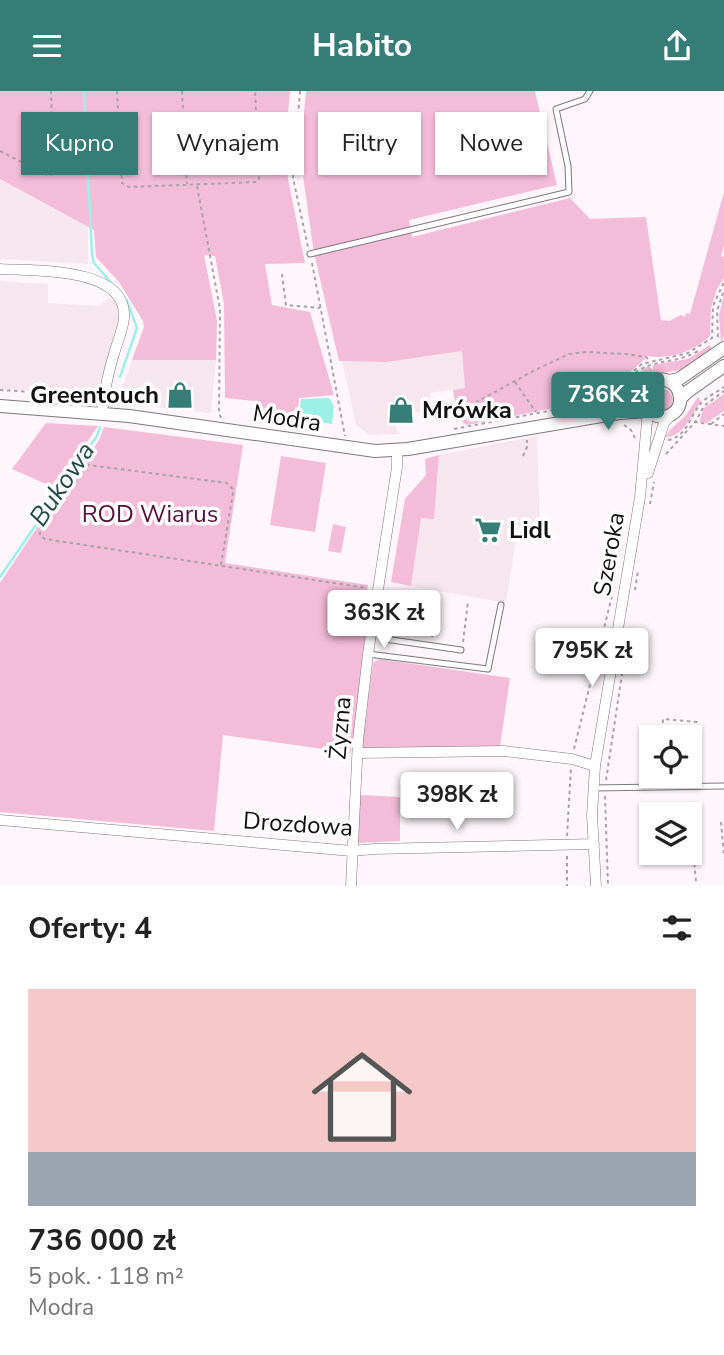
<!DOCTYPE html>
<html lang="pl">
<head>
<meta charset="utf-8">
<style>
  body { margin:0; font-family:"Nunito Sans",sans-serif; background:#f6f6f6; color:#222; height:100vh; display:flex; flex-direction:column; font-size:26px; white-space:nowrap }
  * { box-sizing:border-box; margin:0 }
  p { font-size:23px; color:#767676 }
  .icon { flex:none; width:38px; height:38px; fill:none; stroke:currentColor; stroke-width:2; stroke-linecap:round; stroke-linejoin:round }
  .map { position:relative; height:795px; overflow:hidden }
  .sheet { display:flex; flex-direction:column; background:#fff; flex:1 }
  .sheet>* { flex:none }
  .top-card { position:absolute; left:21px; top:21px; width:682px; height:63px; display:flex; gap:14px }
  .fabs { position:absolute; left:639px; top:634px; display:grid; gap:14px }
  .fabs a { display:grid; place-items:center; width:63px; height:63px; border-radius:0px; background:#fff; box-shadow:0 2px 5px #0004; font-size:35px }
  .price { position:absolute; translate:-50% -60px; padding:0 16px; border-radius:7px; background:#fff; color:#222; font-size:23px; line-height:46px; filter:drop-shadow(0 2px 4px #0008) }
  .price::after { content:''; position:absolute; left:50%; top:42px; width:21px; height:16px; margin-left:-10px; background:inherit; clip-path:polygon(0 0,100% 0,50% 100%) }
  .price.active { background:#357d76; color:#fff }
  ul { padding:0; list-style:none }
  li { display:grid; align-content:center; gap:14px; height:371px; padding:0 28px }
  li span { display:grid; place-items:center; height:217px; border-radius:0px; color:#555 }
  li>.icon { margin-inline-start:auto }
  span .icon { width:126px; height:126px; fill:#fffc; stroke-width:1 }
  li b { font-size:30px }
  h2 { display:flex; justify-content:space-between; align-items:center; height:84px; padding:0 28px; font-size:30px }
  .tag { padding:0 24px; border-radius:0px; background:#fff; box-shadow:0 2px 5px #0004; font-size:24px; line-height:63px }
  .tag.active { background:#357d76; color:#fff }
  header { display:flex; justify-content:space-between; align-items:center; height:91px; padding:0 28px; background:#357d76; color:#fff; font-size:32px; font-weight:700 }
  .map>svg:first-child { display:block }
</style>
</head>
<body>
<header><svg class="icon" aria-label="menu" viewBox="0 0 24 24"><path d="M4 6h16M4 12h16M4 18h16"/></svg>Habito<svg class="icon" aria-label="share" viewBox="0 0 24 24"><path d="M12 15V3M7 8l5-5 5 5M5 13v7h14v-7"/></svg></header>
<div class="map">
<svg width="724" height="795" viewBox="0 0 724 795">
  <rect width="100%" height="100%" fill="#fef6fa"/>
  <path fill="#f6e7ee" d="M0 88 88 136V173L0 168Z
    M0 190 48 193V212L99 215 110 206 122 218 97 303 0 298Z
    M462 260 465 297 430 302 432 319 389 326 400 343 369 344 356 334 342 270 387 271Z
    M132 269H216L211 322 117 312Z
    M537 345 540 436 518 435 506 512 411 495 421 426 434 427 439 364Z"/>
  <path fill="#f3bcd8" d="M0 0H290L285 54 288 88 305 172 265 173 272 214 310 221 334 304 299 307 297 334 257 328 254 310 225 307 224 213 215 165 204 164 217 230 216 269H132L144 236 143 230 119 191 96 166 94 139 0 88Z
    M306 0H535L557 94 409 129 412 146 570 107 590 128 646 126 661 229 669 230 681 224 685 226 686 222 690 223 724 101V154L721 165 724 166V187L717 198 711 217 710 245C695 260 668 269 648 265L616 294 589 310 467 334 458 328 453 299 465 297 462 260 387 271 339 270 314 162 300 64Z
    M724 204V245L721 251 719 224Z
    M710 254 712 259 682 279 646 284 623 305C624 293 638 282 649 275L653 279V274L688 268Z
    M651 309a11 11 0 1 1 22 0a11 11 0 1 1-22 0Z
    M724 303V320L707 332 699 331 704 317Z
    M698 306 701 310C692 323 683 347 665 346L670 339 686 324Z
    M46 332 98 335 55 397 12 378Z
    M104 336 243 354 225 472 368 494 366 507 370 509 351 662 223 644 214 740 0 721V492L34 441 65 401 99 349Z
    M439 364 434 428 421 427 411 495 391 491 405 408 426 384 425 368Z
    M281 365 326 372 315 441 270 434Z
    M333 433 346 436 341 462 328 460Z
    M379 568 510 587 500 656 362 659 373 572Z
    M360 704 400 706V750L357 752Z"/>
  <path fill="#9df0e7" d="M329 307 334 315 332 333 298 328 301 308Z"/>
  <g fill="none" stroke-linecap="round" stroke-linejoin="round">
    <path stroke="#9df0e7" stroke-width="2.5" d="M84 0 92 163 94 172 127 210 137 237 120 286
      M0 486 97 345 100 336"/>
    <defs>
      <path id="service" d="M310 163 569 101 568 75 556 18 585 8 590 0
        M385 548 461 559
        M368 563 488 578 501 514
        M593 697 724 695"/>
      <path id="minor" d="M0 178C32 180 128 175 124 227 123 239 117 251 114 263 108 282 104 303 102 322
        M648 382 664 332 671 324
        M358 662 504 660 572 668 595 675
        M0 729 352 760 374 758 594 753
        M351 795 358 649 368 563 397 376V359
        M596 795 592 724 595 675 640 406 648 320"/>
      <path id="tertiary" d="M669 290 679 288 724 257
        M680 308 687 301 724 275
        M0 315 129 325 375 360 408 358 619 322 648 320
        M578 321C595 317 614 315 631 307 640 302 648 291 658 289 667 287 677 293 679 302 687 325 653 337 643 311L646 296"/>
    </defs>
    <use href="#service" stroke="#7f777b" stroke-width="7"/>
    <use href="#minor" stroke="#7f777b" stroke-width="11"/>
    <use href="#tertiary" stroke="#7f777b" stroke-width="14"/>
    <path stroke="#a9a3a6" stroke-width="2" stroke-dasharray="3.5 3.5" stroke-linecap="butt" d="M117 0 122 92 129 96 257 91 259 88 255 0
      M182 0 187 93
      M300 0 293 87 308 156
      M0 60 47 84 54 83 51 0
      M197 95 220 218 219 323 222 328
      M312 172 345 345
      M282 183 286 214 320 217
      M718 246 717 220 724 199
      M515 291 536 321
      M622 298C643 263 669 277 698 260
      M0 299 88 304 93 307
      M607 302 642 273 688 262 712 247 713 215 724 191
      M451 325 535 279 569 263 586 261 626 263 646 266 649 269
      M694 331 724 335
      M711 333 724 323
      M624 334 631 339 635 347
      M454 338 569 316
      M668 349C687 346 690 325 701 312 707 306 717 301 724 296
      M666 363 696 330 704 315 724 300
      M523 365 527 356V349
      M650 413 654 391
      M221 474 233 402V398L227 392 88 374 40 440V445L45 448 367 497
      M635 499 638 480
      M405 545 411 501
      M432 546 438 506
      M463 551 468 511
      M662 646 663 628 697 631V636
      M574 658 614 497
      M690 658H694V660
      M606 689 624 570
      M605 705 608 795
      M690 731 696 790
      M721 731 724 766
      M567 745 571 677
      M567 765V795"/>
    <use href="#service" stroke="#fff" stroke-width="5"/>
    <use href="#minor" stroke="#fff" stroke-width="10"/>
    <use href="#tertiary" stroke="#fff" stroke-width="12"/>
  </g>
  <defs>
    <symbol id="shop-bare" viewBox="-9 -9 18 18"><path d="M-5-2.5h2.3a2.7 3.5 0 0 1 5.4 0H5L5.5 6h-11ZM-1.5-2.5h3a1.5 2.3 0 0 0-3 0Z" fill="#357d76" stroke="#fff" stroke-width="2.5" paint-order="stroke"/></symbol>
    <symbol id="supermarket-bare" viewBox="-9 -9 18 18"><path d="M-6-5.5h2.5l.6 2H6L4.5 2H-2.5L-4.4-4H-6ZM-1.5 3.2a1.3 1.3 0 1 0 .1 0ZM3 3.2a1.3 1.3 0 1 0 .1 0Z" fill="#357d76" stroke="#fff" stroke-width="2.5" paint-order="stroke"/></symbol>
  </defs>
  <g fill-rule="evenodd">
    <use href="#shop-bare" x="161" y="285" width="38" height="38"/>
    <use href="#shop-bare" x="382" y="300" width="38" height="38"/>
    <use href="#supermarket-bare" x="469" y="420" width="38" height="38"/>
  </g>
  <g text-anchor="middle" dominant-baseline="central" stroke-width="7" stroke-linejoin="round" paint-order="stroke">
    <g font-size="24" font-weight="bold" fill="#131011" stroke="#fff" text-anchor="start">
      <text x="159" y="304" text-anchor="end">Greentouch</text>
      <text x="422" y="319">Mrówka</text>
      <text x="509" y="439">Lidl</text>
    </g>
    <g font-size="24" fill="#131011" stroke="#fff">
      <text transform="translate(287 327) rotate(9)">Modra</text>
      <text transform="translate(609 463) rotate(-80)">Szeroka</text>
      <text transform="translate(340 637) rotate(-85)">Żyzna</text>
      <text transform="translate(298 733) rotate(4)">Drozdowa</text>
    </g>
    <g font-size="24" fill="#56103c" stroke="#fff">
      <text x="150" y="423">ROD Wiarus</text>
    </g>
    <g font-size="26" font-style="italic" fill="#224945" stroke="#fff">
      <text transform="translate(62 393) rotate(-56)">Bukowa</text>
    </g>
  </g>
</svg>
<div class="fabs">
<a><svg class="icon" aria-label="locate" viewBox="0 0 24 24"><circle cx="12" cy="12" r="6"/><path d="M12 2v4M12 18v4M2 12h4M18 12h4"/></svg></a>
<a><svg class="icon" aria-label="layers" viewBox="0 0 24 24"><path d="M12 4l9 5-9 5-9-5zM3 14l9 5 9-5"/></svg></a>
</div>
<b class="price active" style="left:608px;top:341px">736K zł</b>
<b class="price" style="left:384px;top:559px">363K zł</b>
<b class="price" style="left:592px;top:597px">795K zł</b>
<b class="price" style="left:457px;top:741px">398K zł</b>
<div class="top-card">
<a class="tag active">Kupno</a>
<a class="tag">Wynajem</a>
<a class="tag">Filtry</a>
<a class="tag">Nowe</a>
</div>
</div>
<section class="sheet">
<h2>Oferty: 4<svg class="icon" aria-label="filters" viewBox="0 0 24 24"><path d="M4 7h16M4 17h16"/><circle cx="9" cy="7" r="2"/><circle cx="15" cy="17" r="2"/></svg></h2>
<ul>
<li><span style="background:linear-gradient(#f6c9c9 75%,#9aa5b1 0)"><svg class="icon" aria-label="home" viewBox="0 0 24 24"><path d="M3 11l9-7 9 7M6 9v11h12V9"/></svg></span><div><b>736 000 zł</b><p>5 pok. · 118 m²</p><p>Modra</p></div></li>
</ul>
</section>
</body>
</html>
